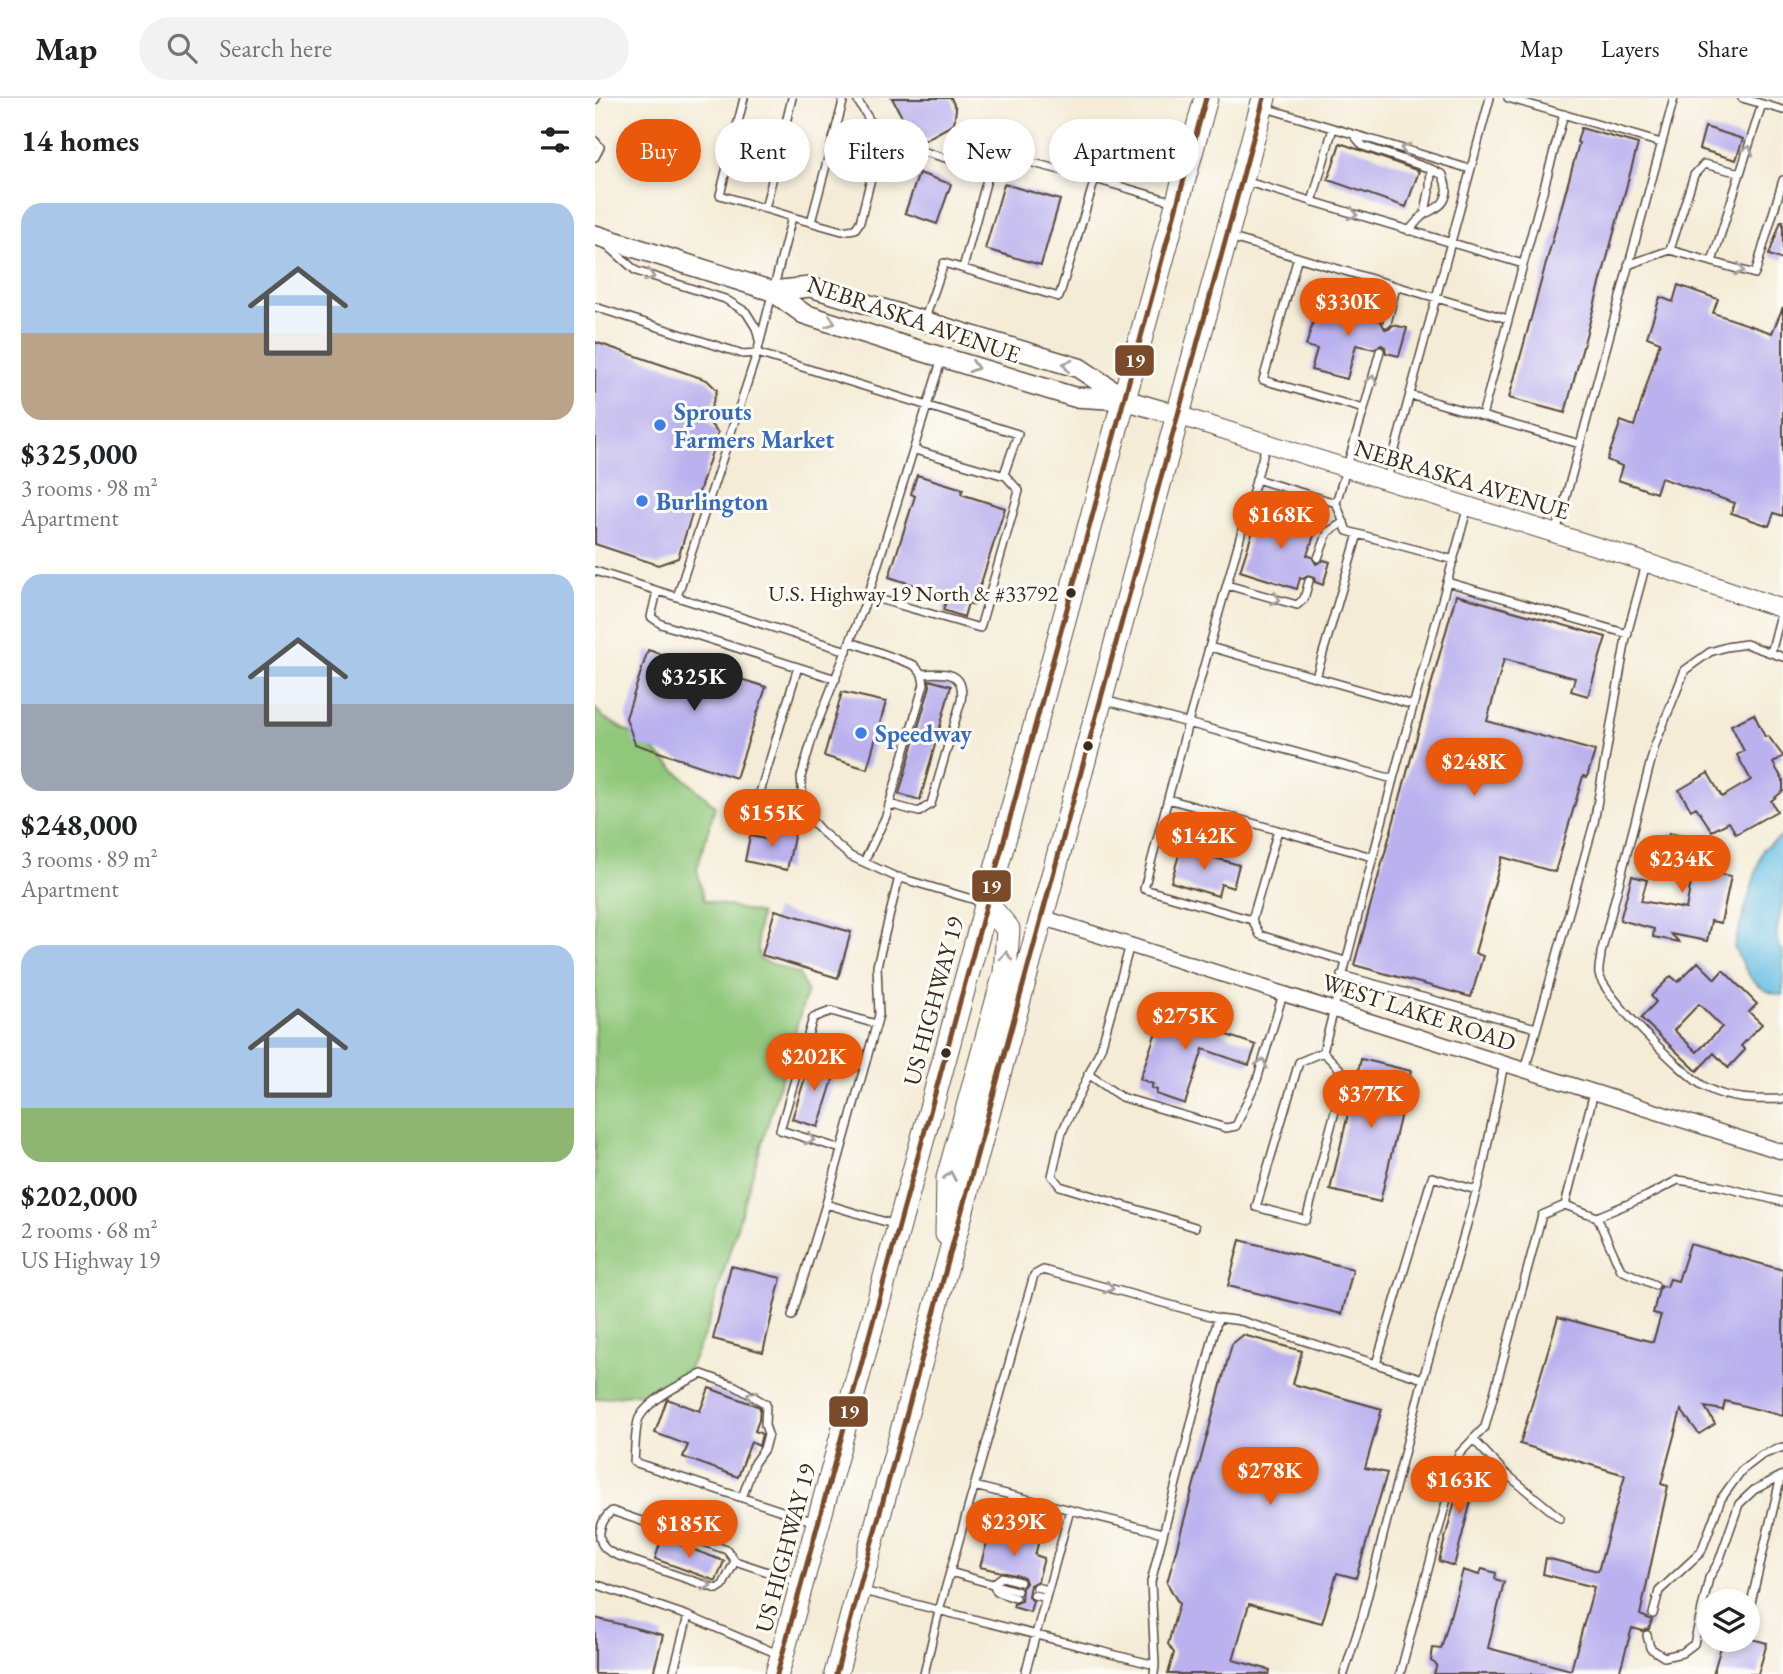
<!DOCTYPE html>
<html lang="en">
<head>
<meta charset="utf-8">
<style>
  body { margin:0; font-family:"EB Garamond",serif; background:#f2f2f2; color:#202124; height:100vh; display:flex; flex-direction:column; font-size:26px; white-space:nowrap }
  * { box-sizing:border-box; margin:0 }
  p { font-size:23px; color:#757577 }
  .icon { flex:none; width:38px; height:38px; fill:none; stroke:currentColor; stroke-width:2; stroke-linecap:round; stroke-linejoin:round }
  .map { position:relative; flex:1; overflow:hidden }
  .side { display:flex; flex-direction:column; background:#fff; width:595px }
  .side>* { flex:none }
  .banner { position:absolute; left:21px; top:21px; width:665px; height:63px; display:flex; gap:14px }
  .tools { position:absolute; left:1102px; top:1491px; display:grid; gap:14px }
  .tools a { display:grid; place-items:center; width:63px; height:63px; border-radius:50%; background:#fff; box-shadow:0 4px 10px #0003; font-size:35px }
  .price { position:absolute; translate:-50% -60px; padding:0 16px; border-radius:24px; background:#ea580c; color:#fff; font-size:23px; line-height:46px; filter:drop-shadow(0 2px 4px #0008) }
  .price::after { content:''; position:absolute; left:50%; top:42px; width:21px; height:16px; margin-left:-10px; background:inherit; clip-path:polygon(0 0,100% 0,50% 100%) }
  .price.active { background:#222; color:#fff }
  ul { padding:0; list-style:none }
  li { display:grid; align-content:center; gap:14px; height:371px; padding:0 21px }
  li span { display:grid; place-items:center; height:217px; border-radius:21px; color:#555 }
  li>.icon { margin-inline-start:auto }
  span .icon { width:126px; height:126px; fill:#fffc; stroke-width:1 }
  li b { font-size:30px }
  h2 { display:flex; justify-content:space-between; align-items:center; height:84px; padding:0 21px; font-size:30px }
  .chip { padding:0 24px; border-radius:32px; background:#fff; box-shadow:0 4px 10px #0003; font-size:24px; line-height:63px }
  .chip.active { background:#ea580c; color:#fff }
  header { display:flex; align-items:center; gap:42px; box-sizing:border-box; height:98px; padding:0 35px; background:#fff; border-bottom:2px solid #e0e0e0 }
  header strong { font-size:33px }
  nav { display:flex; gap:38px; margin-inline-start:auto; font-size:24px }
  .search { width:490px; height:63px; background:#f2f2f2; display:flex; align-items:center; gap:18px; box-sizing:border-box; padding:0 24px; border-radius:38px; color:#757577; font-size:26px }
  main { display:flex; flex:1; min-height:0 }
  .map>svg:first-child { display:block }
</style>
</head>
<body>
<header>
<strong>Map</strong>
<div class="search"><svg class="icon" aria-label="search" viewBox="0 0 24 24"><circle cx="10" cy="10" r="6"/><path d="M15 15l6 6"/></svg>Search here</div>
<nav><a>Map</a><a>Layers</a><a>Share</a></nav>
</header>
<main>
<section class="side">
<h2>14 homes<svg class="icon" aria-label="filters" viewBox="0 0 24 24"><path d="M4 7h16M4 17h16"/><circle cx="9" cy="7" r="2"/><circle cx="15" cy="17" r="2"/></svg></h2>
<ul>
<li><span style="background:linear-gradient(#a9c7e8 60%,#b9a48a 0)"><svg class="icon" aria-label="home" viewBox="0 0 24 24"><path d="M3 11l9-7 9 7M6 9v11h12V9"/></svg></span><div><b>$325,000</b><p>3 rooms · 98 m²</p><p>Apartment</p></div></li>
<li><span style="background:linear-gradient(#a9c7e8 60%,#9aa5b1 0)"><svg class="icon" aria-label="home" viewBox="0 0 24 24"><path d="M3 11l9-7 9 7M6 9v11h12V9"/></svg></span><div><b>$248,000</b><p>3 rooms · 89 m²</p><p>Apartment</p></div></li>
<li><span style="background:linear-gradient(#a9c7e8 75%,#8fb573 0)"><svg class="icon" aria-label="home" viewBox="0 0 24 24"><path d="M3 11l9-7 9 7M6 9v11h12V9"/></svg></span><div><b>$202,000</b><p>2 rooms · 68 m²</p><p>US Highway 19</p></div></li>
</ul>
</section>
<div class="map">
<svg width="1188" height="1576" viewBox="0 0 1188 1576">
  <rect width="100%" height="100%" fill="#fdfcf7"/>
  <filter id="ink" filterUnits="userSpaceOnUse"><feTurbulence type="fractalNoise" baseFrequency=".0143" numOctaves="2"/><feDisplacementMap in="SourceGraphic" scale="14" xChannelSelector="R" yChannelSelector="G"/><feConvolveMatrix kernelMatrix="1 2 1 2 8 2 1 2 1" color-interpolation-filters="sRGB"/></filter>
  <filter id="wash" filterUnits="userSpaceOnUse"><feTurbulence type="fractalNoise" baseFrequency=".00686" numOctaves="4" result="noise"/><feDisplacementMap in="SourceGraphic" scale="28" xChannelSelector="R" yChannelSelector="G"/><feGaussianBlur stdDeviation="1.57" result="paint"/><feColorMatrix in="noise" values="0 0 0 0 0 0 0 0 0 0 0 0 0 0 0 0 0 1.4 0 .05"/><feComposite in="paint" operator="in"/></filter>
  <g filter="url(#wash)">
    <rect width="100%" height="100%" fill="#f4ecd7"/>
    <path fill="#90c77a" stroke="#66784c" stroke-width="2" d="M0 610 8 619 47 642 120 708 102 771 109 802 165 816 162 837 164 861 204 876 212 893 112 1230 94 1271 50 1294 0 1301Z"/>
    <path fill="#66bee3" stroke="#507480" stroke-width="2" d="M1188 738V801L1181 836 1185 850 1188 852V897C1158 894 1151 873 1139 849L1168 751Z"/>
    <g id="blocks">
      <path fill="#bab1ee" fill-rule="evenodd" d="M297 0H356L361 11 359 26 330 42H324L317 38Z
        M1110 29 1148 41 1141 62 1104 51Z
        M986 30 1043 46 970 315 914 300 984 45 982 44Z
        M745 45 824 73 811 109 733 82Z
        M324 75 356 86 342 126 310 115Z
        M409 86 465 102 446 167 390 151Z
        M1186 123H1188V162L1174 157Z
        M1083 187 1123 201 1118 215 1177 235 1188 209V418L1179 415 1174 428 1136 415 1140 405 1066 380 1061 395 1023 382 1027 368 1012 362 1026 323 1039 328 1065 244 1052 239 1065 199 1078 204Z
        M732 203 772 214 770 219 786 223 790 231H794L798 227 812 230 804 258 791 255 790 249 786 247 779 251 761 247 752 281 716 272 722 251 711 248 722 210 730 213Z
        M0 244 112 282 122 292 112 322 123 335 83 460 63 467 0 446Z
        M322 377 368 391 366 396 410 410 379 507 373 505 369 519 348 512 353 498 294 479 320 398 316 396Z
        M667 405 689 412 686 424 720 435 712 457 717 459 721 466 729 462 735 464 728 487 720 484 719 479 713 477 708 481 705 480 702 491 645 473Z
        M861 497 1011 539 993 598 976 593 980 580 909 561 892 623 1000 653 992 679 988 678 960 774 907 759 880 855 888 858 876 899 759 867Z
        M53 552 171 589 141 680 40 646 31 620Z
        M334 582 356 588 325 702 304 696 335 588Z
        M247 594 291 604 272 671 229 658Z
        M1159 616 1170 639 1173 638 1188 658 1178 665 1188 682V693L1176 703 1182 713 1141 736 1134 724 1117 733 1101 709 1096 712 1084 692 1113 675 1127 699 1156 682 1142 657 1149 653 1136 627Z
        M179 729 200 734 192 772 150 763 155 738 176 742Z
        M1074 735 1103 741 1088 748 1127 756 1122 776 1136 778 1126 825 1116 823 1112 843 1076 836 1084 844 1058 839 1059 831 1025 822 1037 778 1052 782 1046 803 1091 811 1097 778 1067 772Z
        M586 750 644 767 638 790 626 786 623 798 576 784Z
        M180 812 256 834 243 880 167 857Z
        M1103 864 1120 881 1128 872 1162 906 1154 914 1167 926 1146 948 1150 952 1133 970 1119 955 1102 973 1046 920 1061 904 1056 898 1076 878 1083 884ZM1104 906 1127 929 1102 954 1079 932Z
        M563 908 616 926 614 931 661 947 654 967 608 951 590 1006 561 996 562 992 556 990 558 986 545 981 561 934 554 932Z
        M216 961 242 969 223 1029 197 1021Z
        M766 961 816 973 785 1104 735 1092Z
        M645 1142 758 1171 747 1216 633 1188Z
        M1095 1146 1188 1172V1318L1130 1303 1128 1312 1110 1309 1120 1326 1104 1336 1086 1312 1066 1386 1073 1388 1045 1517 1057 1522 1054 1531 1048 1533 1037 1530 1024 1576H839L842 1567 836 1563 838 1550 846 1551 868 1472 884 1477 887 1471 901 1475 900 1481 909 1484 893 1550 976 1572 999 1489 948 1476 951 1460 1003 1473 1030 1377 925 1346 963 1219 1058 1244 1066 1217 1058 1215 1064 1191 1066 1188 1072 1189 1075 1181 1083 1183Z
        M136 1168 186 1180 168 1254 118 1241Z
        M648 1237 707 1253 698 1286 787 1311 770 1370 792 1375 761 1480 742 1475 727 1525 654 1506 638 1562 675 1572 674 1576H573L579 1555 573 1546 584 1506 572 1485 637 1246Z
        M114 1290 165 1309 164 1322 160 1333 167 1336 164 1348 156 1344 143 1379 88 1359 93 1347 60 1335 72 1301 105 1313Z
        M869 1369 884 1373 859 1468 844 1463Z
        M397 1426 445 1439 440 1457 449 1460 443 1483 435 1487 433 1498 438 1503 435 1514 418 1509 419 1506 426 1503 427 1490 431 1485 429 1479 385 1469Z
        M67 1440 129 1463 121 1483 60 1461Z
        M0 1520 68 1537 58 1576H0Z
        M1153 1540 1172 1545 1163 1576H1118L1128 1542H1153Z"/>
    </g>
  </g>
  <g filter="url(#ink)">
    <use href="#blocks" fill-opacity="0" stroke="#57473a" stroke-width="2"/>
    <g fill="none" stroke-linecap="round" stroke-linejoin="round">
      <defs>
        <path id="service" d="M913 0 1066 45
          M1147 0 1188 12
          M0 2 1 0
          M671 10 875 71
          M969 16 887 318 985 346
          M759 37 768 48 836 71 848 77 851 88
          M286 41 394 73
          M0 43 5 49 0 59
          M649 83 928 166
          M835 88 836 71
          M717 104 738 30
          M170 111 197 0
          M830 115 834 94
          M197 119 247 133 260 131 265 124 286 41 261 0
          M216 124 249 0
          M814 133C819 127 825 118 832 115 843 109 850 107 852 93
          M634 139 913 221
          M12 147 41 173 130 201 151 214 161 230 164 242
          M1075 152 1099 77 1109 66 1145 75
          M703 159 668 282 769 311 741 405 752 433 859 462
          M1117 164 1167 6
          M1033 167 1075 152 1160 176 1188 82
          M368 170 398 59 419 60 500 81
          M0 209 148 256 162 255 423 336 409 376 424 393 385 530 273 498 219 634 206 679 209 714 226 733 255 758 299 778 387 804
          M329 223 349 165 464 199 500 81 579 104
          M792 225 801 189
          M815 297 887 318
          M769 311 785 253
          M320 352 410 378
          M661 381 741 405
          M792 381 895 0
          M961 435 1079 0
          M723 460 733 434 749 424
          M0 473 82 499 162 255 197 119 125 97 149 0
          M852 484 1033 536
          M632 487 702 507 709 501 714 483
          M62 493 56 519 66 526 241 581
          M273 498 347 260
          M82 499 252 553
          M1187 512 1176 555 1151 546 1131 549 1115 554 1090 572 1060 647 1006 855C1006 861 1003 870 1004 876 1008 897 1089 977 1110 989 1133 1002 1162 1002 1188 1001
          M256 544 319 567 327 576 329 586 291 718 269 764
          M615 549 818 607
          M1176 555 1188 559
          M203 569 163 701C167 721 194 715 209 714
          M721 579 763 436
          M509 602 593 625 671 347
          M573 701 777 759
          M294 706 324 714 336 706 366 603C371 573 350 574 327 576
          M657 822 683 732
          M535 847 506 950 467 1034 457 1078 465 1088 600 1129
          M750 863 665 837 657 822 549 791 593 625 798 681
          M746 877 941 930
          M728 954 750 976 711 1122 661 1109 704 964 728 954 798 681 873 408
          M930 972 999 725 1031 540 1051 466
          M493 976 526 999 631 1030 641 1028 662 982 688 896
          M246 1051 185 1032 218 920 236 913 281 926
          M231 1106 301 1127
          M970 1107 999 994
          M1002 1119 1026 1172 1060 1187
          M197 1218 231 1106 284 917 282 868 304 779
          M781 1266 837 1079 881 1092
          M878 1341 909 1374 965 1420
          M379 1388 568 1435
          M147 1400 159 1365 169 1351 173 1336 170 1327 171 1306 140 1288 107 1276C88 1285 54 1301 44 1320 40 1329 40 1354 39 1364L220 1424
          M140 1463 128 1487 122 1491 24 1458C19 1456 12 1453 9 1449 0 1437 7 1421 17 1413L132 1452 140 1463 203 1484
          M355 1474 422 1493
          M0 1486 93 1518 183 1556
          M398 1486 407 1479 425 1484
          M398 1486 402 1494 420 1500
          M441 1489 453 1492
          M268 1493 560 1567 559 1576
          M439 1497 451 1500
          M1154 1513 1186 1378
          M1058 1516 1064 1493 1106 1454 1126 1401 1146 1373 1167 1357 1188 1349
          M1052 1537 1055 1550 1069 1559 1087 1555 1099 1546 1114 1480 1124 1463 1144 1406 1159 1392 1188 1377
          M560 1567 556 1484 623 1220
          M78 1576 93 1518
          M329 1576 344 1513 439 1177 448 1172 623 1220 647 1223 828 1281
          M430 1576 475 1412
          M749 1576 767 1520 828 1281 887 1073 909 966
          M805 1576 864 1356 890 1329 947 1117 970 1107 1002 1119 1052 1098 1083 1082 1124 1088 1188 1104"/>
        <path id="minor" d="M446 819 1188 1054"/>
        <path id="tertiary" d="M582 317 1032 458 1188 511"/>
        <path id="secondary" d="M0 137 177 193 209 216 313 249 479 299 530 302 582 317
          M177 193 215 189 484 270 529 300"/>
        <path id="trunk" d="M352 1136 353 1080 410 875 413 831 391 805
          M182 1576 611 0
          M241 1576 669 0"/>
      </defs>
      <use href="#service" stroke="#57473a" stroke-width="10"/>
      <use href="#minor" stroke="#57473a" stroke-width="17"/>
      <use href="#tertiary" stroke="#57473a" stroke-width="20"/>
      <use href="#secondary" stroke="#57473a" stroke-width="22"/>
      <use href="#trunk" stroke="#57473a" stroke-width="25"/>
      <use href="#service" stroke="#fff" stroke-width="7"/>
      <use href="#minor" stroke="#fff" stroke-width="14"/>
      <use href="#tertiary" stroke="#fff" stroke-width="18"/>
      <use href="#secondary" stroke="#fff" stroke-width="19"/>
      <use href="#trunk" stroke="#fff" stroke-width="23"/>
      <defs>
        <path id="bus-1" d="M182 1576 611 0
          M241 1576 669 0"/>
      </defs>
      <use href="#bus-1" stroke="#fdfcf7" stroke-width="10"/>
      <use href="#bus-1" stroke="#7a4b2a" stroke-width="5"/>
    </g>
    <defs><path id="oneway-chevron" d="M-2-3.5L2.5 0L-2 3.5" fill="none" stroke-width="1.6" stroke-linecap="round" stroke-linejoin="round" transform="scale(1.75)"/></defs>
    <g stroke="#a79f9a">
      <use href="#oneway-chevron" transform="translate(810 51) rotate(-164)"/>
      <use href="#oneway-chevron" transform="translate(1153 52) rotate(-72)"/>
      <use href="#oneway-chevron" transform="translate(758 116) rotate(17)"/>
      <use href="#oneway-chevron" transform="translate(1145 172) rotate(16)"/>
      <use href="#oneway-chevron" transform="translate(55 178) rotate(18)"/>
      <use href="#oneway-chevron" transform="translate(236 224) rotate(18)"/>
      <use href="#oneway-chevron" transform="translate(472 267) rotate(-163)"/>
      <use href="#oneway-chevron" transform="translate(379 269) rotate(17)"/>
      <use href="#oneway-chevron" transform="translate(777 282) rotate(-75)"/>
      <use href="#oneway-chevron" transform="translate(681 501) rotate(16)"/>
      <use href="#oneway-chevron" transform="translate(411 858) rotate(-85)"/>
      <use href="#oneway-chevron" transform="translate(667 965) rotate(-73)"/>
      <use href="#oneway-chevron" transform="translate(215 1041) rotate(17)"/>
      <use href="#oneway-chevron" transform="translate(355 1078) rotate(-80)"/>
      <use href="#oneway-chevron" transform="translate(514 1190) rotate(15)"/>
      <use href="#oneway-chevron" transform="translate(156 1298) rotate(-150)"/>
      <use href="#oneway-chevron" transform="translate(112 1487) rotate(15)"/>
    </g>
  </g>
  <g fill="#3f7fe0" stroke="#fdfcf7" stroke-width="2.5">
    <circle cx="65" cy="327" r="7"/>
    <circle cx="47" cy="403" r="7"/>
    <circle cx="266" cy="635" r="7"/>
  </g>
  <g fill="#3b2a1e" stroke="#fdfcf7" stroke-width="2.5">
    <circle cx="476" cy="495" r="6"/>
    <circle cx="493" cy="648" r="6"/>
    <circle cx="351" cy="955" r="6"/>
  </g>
  <g text-anchor="middle" dominant-baseline="central" stroke-width="6" stroke-linejoin="round" paint-order="stroke">
    <g font-size="22" fill="#3b2a1e" stroke="#fdfcf7" text-anchor="end">
      <text x="463" y="495">U.S. Highway 19 North &amp; #33792</text>
    </g>
    <g font-size="24" fill="#3b2a1e" stroke="#fdfcf7">
      <text transform="translate(319 221) rotate(19)">NEBRASKA AVENUE</text>
      <text transform="translate(867 381) rotate(17)">NEBRASKA AVENUE</text>
      <text transform="translate(338 903) rotate(-75)">US HIGHWAY 19</text>
      <text transform="translate(824 914) rotate(18)">WEST LAKE ROAD</text>
      <text transform="translate(190 1450) rotate(-75)">US HIGHWAY 19</text>
    </g>
    <g font-size="24" font-weight="bold" fill="#366cbe" stroke="#fdfcf7" text-anchor="start">
      <text x="79" y="313">Sprouts<tspan x="79" dy="28">Farmers Market</tspan></text>
      <text x="61" y="403">Burlington</text>
      <text x="280" y="635">Speedway</text>
    </g>
  </g>
  <g stroke="#fdfcf7" stroke-width="2.5">
    <rect x="519" y="246" width="41" height="33" rx="7" fill="#7a4b2a"/>
    <rect x="376" y="771" width="41" height="34" rx="7" fill="#7a4b2a"/>
    <rect x="233" y="1297" width="41" height="33" rx="7" fill="#7a4b2a"/>
  </g>
  <g font-size="19" text-anchor="middle" font-weight="bold" fill="#fff">
    <text x="540" y="269">19</text>
    <text x="396" y="795">19</text>
    <text x="254" y="1320">19</text>
  </g>
</svg>
<div class="tools">
<a><svg class="icon" aria-label="layers" viewBox="0 0 24 24"><path d="M12 4l9 5-9 5-9-5zM3 14l9 5 9-5"/></svg></a>
</div>
<b class="price" style="left:753px;top:240px">$330K</b>
<b class="price" style="left:686px;top:453px">$168K</b>
<b class="price active" style="left:99px;top:615px">$325K</b>
<b class="price" style="left:879px;top:700px">$248K</b>
<b class="price" style="left:177px;top:751px">$155K</b>
<b class="price" style="left:609px;top:774px">$142K</b>
<b class="price" style="left:1087px;top:797px">$234K</b>
<b class="price" style="left:590px;top:954px">$275K</b>
<b class="price" style="left:219px;top:995px">$202K</b>
<b class="price" style="left:776px;top:1032px">$377K</b>
<b class="price" style="left:675px;top:1409px">$278K</b>
<b class="price" style="left:864px;top:1418px">$163K</b>
<b class="price" style="left:419px;top:1460px">$239K</b>
<b class="price" style="left:94px;top:1462px">$185K</b>
<div class="banner">
<a class="chip active">Buy</a>
<a class="chip">Rent</a>
<a class="chip">Filters</a>
<a class="chip">New</a>
<a class="chip">Apartment</a>
</div>
</div>
</main>
</body>
</html>
